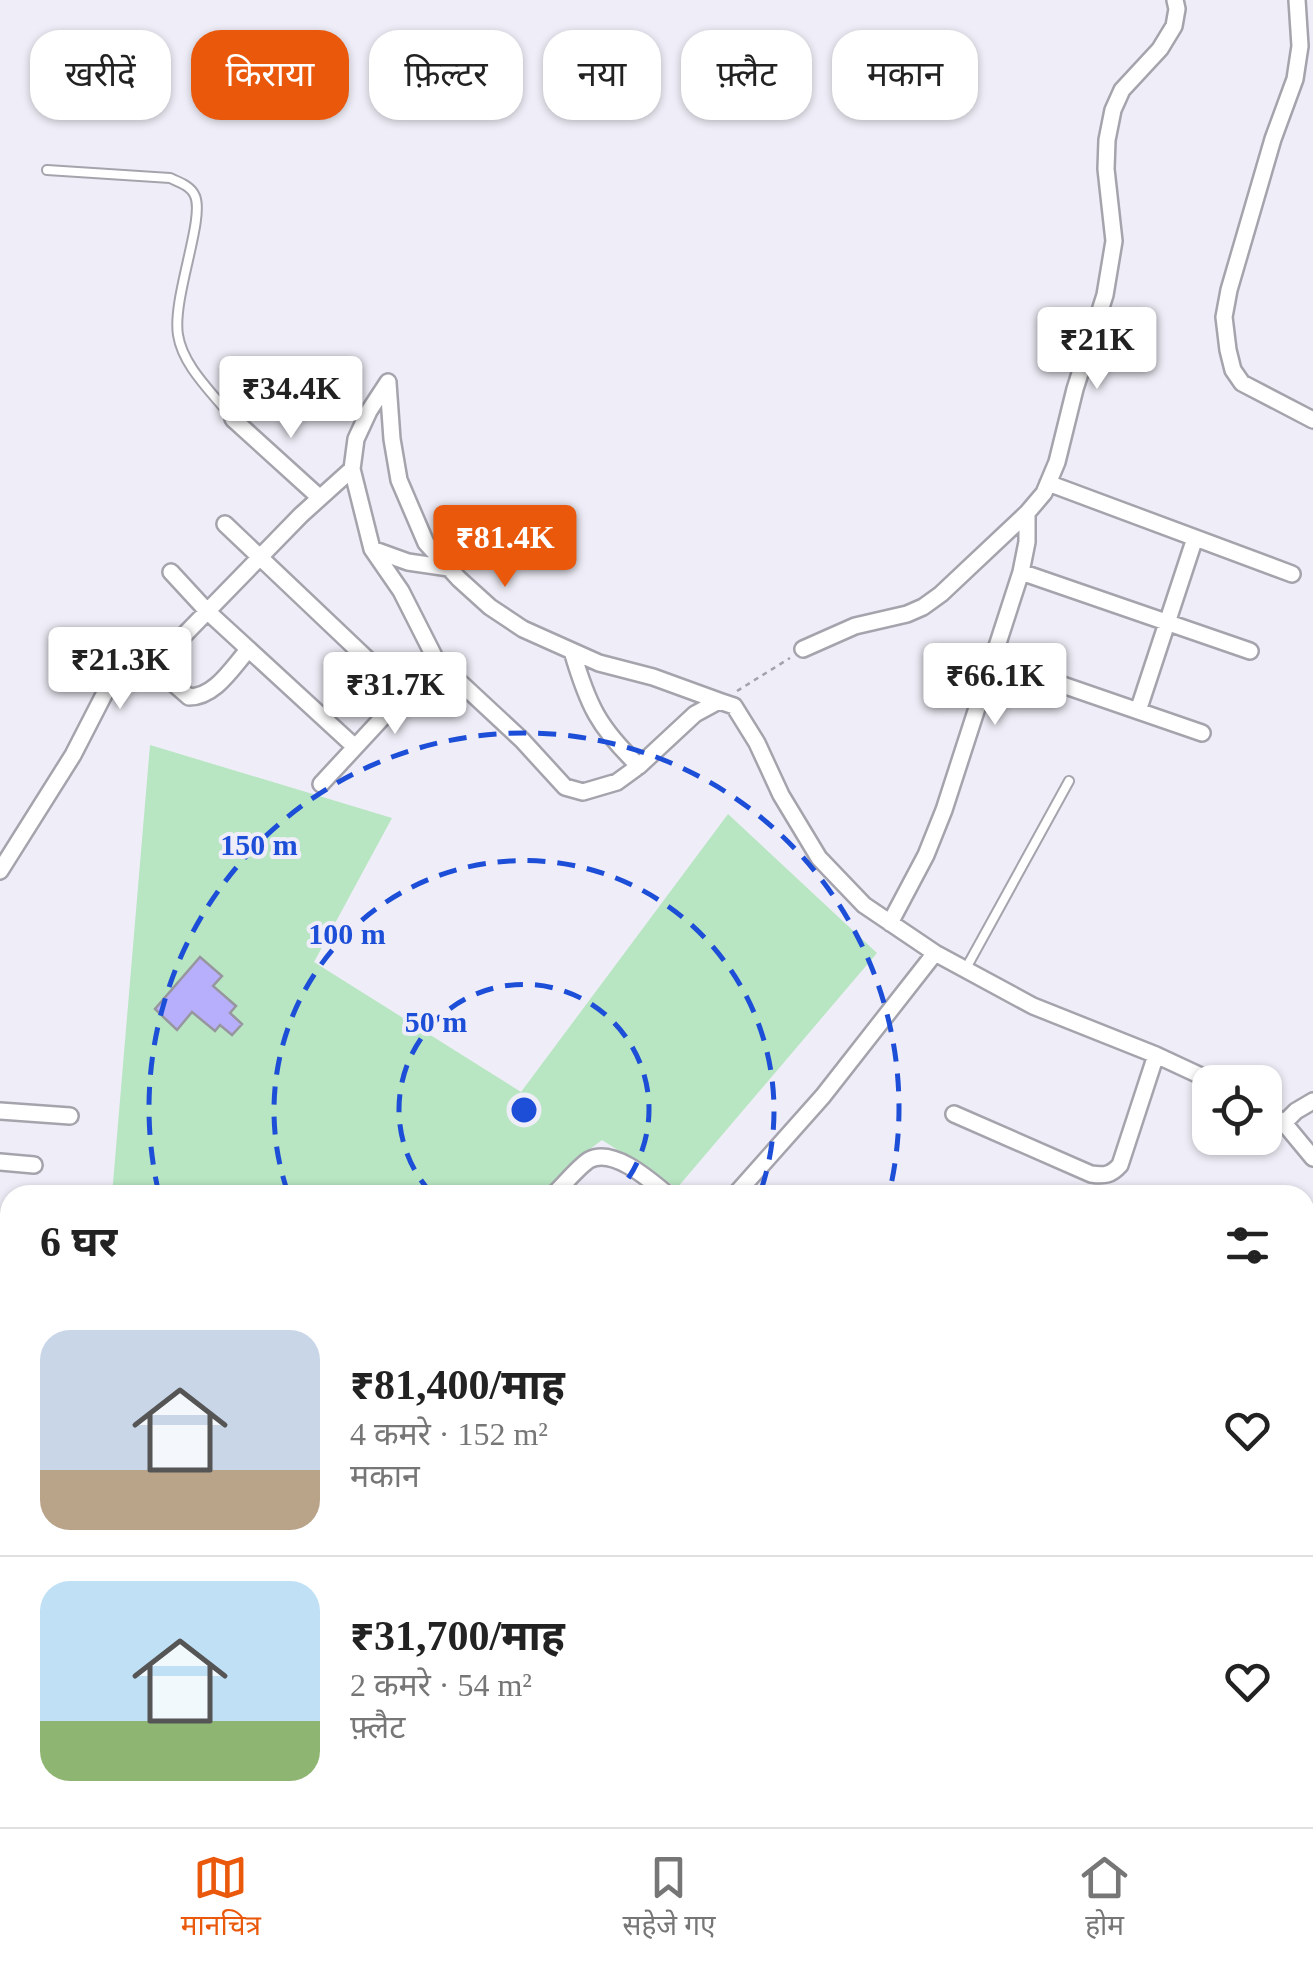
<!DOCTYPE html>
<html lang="hi">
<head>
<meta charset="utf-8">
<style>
  body { margin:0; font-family:"Times New Roman","Noto Sans Devanagari",serif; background:#f2f2f2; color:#222; height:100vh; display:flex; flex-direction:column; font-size:38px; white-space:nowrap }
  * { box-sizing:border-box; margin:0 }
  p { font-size:32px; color:#767676 }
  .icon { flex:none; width:55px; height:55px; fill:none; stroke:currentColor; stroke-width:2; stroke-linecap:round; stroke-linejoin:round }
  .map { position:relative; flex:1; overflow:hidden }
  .details { position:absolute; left:0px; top:1185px; width:1315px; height:642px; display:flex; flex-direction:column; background:#fff; border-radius:30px 30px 0 0; box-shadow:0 2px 8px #0004 }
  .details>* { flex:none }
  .guide { position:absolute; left:30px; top:30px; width:1255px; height:90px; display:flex; gap:20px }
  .tools { position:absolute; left:1192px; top:1065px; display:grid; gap:20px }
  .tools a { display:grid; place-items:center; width:90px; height:90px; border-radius:20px; background:#fff; box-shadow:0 2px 8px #0004; font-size:50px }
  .price { position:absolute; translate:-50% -85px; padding:0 22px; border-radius:10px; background:#fff; color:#222; font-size:32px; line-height:65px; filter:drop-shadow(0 2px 5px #0008) }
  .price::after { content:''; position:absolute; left:50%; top:60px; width:30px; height:22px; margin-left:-15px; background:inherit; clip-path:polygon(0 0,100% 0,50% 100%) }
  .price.current { background:#ea580c; color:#fff }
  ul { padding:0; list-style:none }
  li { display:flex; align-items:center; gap:30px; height:250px; padding:0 40px }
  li+li { border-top:2px solid #e0e0e0 }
  li span { display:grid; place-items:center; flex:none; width:280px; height:200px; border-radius:30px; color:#555 }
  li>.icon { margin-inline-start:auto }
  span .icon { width:120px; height:120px; fill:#fffc; stroke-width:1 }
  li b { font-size:42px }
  h2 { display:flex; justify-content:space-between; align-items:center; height:120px; padding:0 40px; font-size:42px }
  .pill { padding:0 35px; border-radius:30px; background:#fff; box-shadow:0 2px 8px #0004; font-size:35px; line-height:90px }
  .pill.current { background:#ea580c; color:#fff }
  .dock { display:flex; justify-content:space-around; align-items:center; height:140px; border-top:2px solid #e0e0e0; background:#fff; font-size:28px; color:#767676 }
  .dock a { display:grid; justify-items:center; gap:5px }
  .dock .current { color:#ea580c }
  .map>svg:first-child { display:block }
</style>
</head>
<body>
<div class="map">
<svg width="1313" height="1827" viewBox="0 0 1313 1827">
  <rect width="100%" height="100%" fill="#efeef8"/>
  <path fill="#b8e5c2" d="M150 745 392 818 314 962 521 1092 728 814 877 953 677 1188 602 1140 577 1159 546 1195H112Z"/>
  <path fill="#b7affb" stroke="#97969f" stroke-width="2.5" d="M200 957 222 976 213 986 236 1006 230 1013 242 1024 232 1035 220 1025 215 1031 192 1012 177 1030 155 1009Z"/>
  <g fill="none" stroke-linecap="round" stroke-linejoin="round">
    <defs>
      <path id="service" d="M47 170 170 178C179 182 191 186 195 196 205 219 172 298 178 335 183 367 214 394 233 419
        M965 970 1069 781"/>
      <path id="minor" d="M1297 0 1300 46 1295 79 1273 139 1229 290 1224 317 1228 350 1233 370 1242 383 1313 420
        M388 382 369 411 356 439 352 469 372 549 401 591 436 660 522 740 565 787 583 792 617 782 639 766 695 714 719 701 734 706 757 743 781 795 819 858 864 905 935 953 1033 1006 1156 1055 1214 1082
        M388 383 392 439 399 480 426 543 459 579 490 607 523 629 599 663 653 677 719 701
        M233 419 319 497
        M1048 483 1292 574
        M225 524 404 694
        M372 549 408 562 449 568
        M171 572 207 611 355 747
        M1021 572 1250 651
        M803 649 855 626 907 614 923 607 941 594 1027 513 1044 493 1057 462 1075 389 1105 295 1114 241 1106 169 1107 140 1113 110 1122 90 1160 49 1174 26 1177 9 1175 0
        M572 651C588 705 598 727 639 766
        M993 661 1202 733
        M154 666 301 515 352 469
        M1138 711 1195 538
        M321 784 436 660
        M0 871 73 755 110 683 131 657 140 654 189 697C215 697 232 668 248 650
        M890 923 926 855 944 810 1021 572 1027 542V513
        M1265 1110 1284 1123 1313 1158
        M0 1111 70 1116
        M954 1114 1091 1174C1105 1176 1111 1175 1120 1165L1156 1055
        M1284 1123 1296 1111 1313 1101
        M0 1162 34 1165
        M553 1195C563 1186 578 1167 589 1160 613 1147 650 1180 668 1195
        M735 1195 823 1096 935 953
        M0 1244 10 1245
        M1305 1258 1313 1249
        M0 1322 10 1323
        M0 1405 10 1406
        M1305 1439 1313 1447
        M0 1549 10 1551
        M1305 1551 1313 1542
        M1305 1576 1313 1583
        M0 1645 10 1646
        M1305 1700 1313 1707
        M1289 1818 1298 1827"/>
    </defs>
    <use href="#service" stroke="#a5a4ad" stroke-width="12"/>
    <use href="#minor" stroke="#a5a4ad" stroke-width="20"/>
    <path stroke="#a3a2aa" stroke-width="2.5" stroke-dasharray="5 5" stroke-linecap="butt" d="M737 691 790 658"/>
    <use href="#service" stroke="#fff" stroke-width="8"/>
    <use href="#minor" stroke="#fff" stroke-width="15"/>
  </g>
  <g fill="none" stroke="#1d4ed8" stroke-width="5" stroke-dasharray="18 12">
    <path d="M432 1194A125 125 0 1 1 616 1194"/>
    <path d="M288 1193A250 250 0 1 1 760 1193"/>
    <path d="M159 1194A375 375 0 1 1 889 1194"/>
  </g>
  <circle cx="524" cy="1110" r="15" fill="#1d4ed8" stroke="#efeef8" stroke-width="5"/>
  <g font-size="30" text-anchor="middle" font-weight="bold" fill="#1d4ed8" stroke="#efeef8" stroke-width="8" stroke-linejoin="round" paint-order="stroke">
    <text x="259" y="855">150 m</text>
    <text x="347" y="944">100 m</text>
    <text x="436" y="1032">50 m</text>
  </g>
</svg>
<div class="tools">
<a><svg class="icon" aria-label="locate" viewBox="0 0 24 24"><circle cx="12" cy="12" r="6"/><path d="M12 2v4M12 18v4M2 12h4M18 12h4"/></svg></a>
</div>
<b class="price" style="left:1097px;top:392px">₹21K</b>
<b class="price" style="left:291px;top:441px">₹34.4K</b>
<b class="price current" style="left:505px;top:590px">₹81.4K</b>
<b class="price" style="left:120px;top:712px">₹21.3K</b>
<b class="price" style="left:995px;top:728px">₹66.1K</b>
<b class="price" style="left:395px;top:737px">₹31.7K</b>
<div class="guide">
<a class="pill">खरीदें</a>
<a class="pill current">किराया</a>
<a class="pill">फ़िल्टर</a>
<a class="pill">नया</a>
<a class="pill">फ़्लैट</a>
<a class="pill">मकान</a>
</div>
<section class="details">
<h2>6 घर<svg class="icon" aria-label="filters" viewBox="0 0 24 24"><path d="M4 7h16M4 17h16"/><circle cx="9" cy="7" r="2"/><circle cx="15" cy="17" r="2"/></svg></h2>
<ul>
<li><span style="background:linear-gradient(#c9d6e8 70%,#b9a48a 0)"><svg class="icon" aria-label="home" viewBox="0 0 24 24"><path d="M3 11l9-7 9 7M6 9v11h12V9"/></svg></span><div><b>₹81,400/माह</b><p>4 कमरे · 152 m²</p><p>मकान</p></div><svg class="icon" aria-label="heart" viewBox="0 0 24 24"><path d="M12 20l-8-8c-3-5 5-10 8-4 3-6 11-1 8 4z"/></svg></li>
<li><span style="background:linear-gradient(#bfe0f5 70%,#8fb573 0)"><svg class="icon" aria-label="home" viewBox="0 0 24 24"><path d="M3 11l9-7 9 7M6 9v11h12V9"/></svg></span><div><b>₹31,700/माह</b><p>2 कमरे · 54 m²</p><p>फ़्लैट</p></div><svg class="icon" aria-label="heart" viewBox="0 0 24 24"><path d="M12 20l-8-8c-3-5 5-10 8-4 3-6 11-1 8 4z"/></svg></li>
</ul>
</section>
</div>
<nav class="dock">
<a class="current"><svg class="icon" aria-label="map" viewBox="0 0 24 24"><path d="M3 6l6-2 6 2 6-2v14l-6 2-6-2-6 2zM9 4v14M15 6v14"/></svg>मानचित्र</a>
<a><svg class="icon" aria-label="saved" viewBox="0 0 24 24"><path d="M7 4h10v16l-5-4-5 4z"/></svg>सहेजे गए</a>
<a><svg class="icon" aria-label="home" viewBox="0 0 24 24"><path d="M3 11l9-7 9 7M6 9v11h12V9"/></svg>होम</a>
</nav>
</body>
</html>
